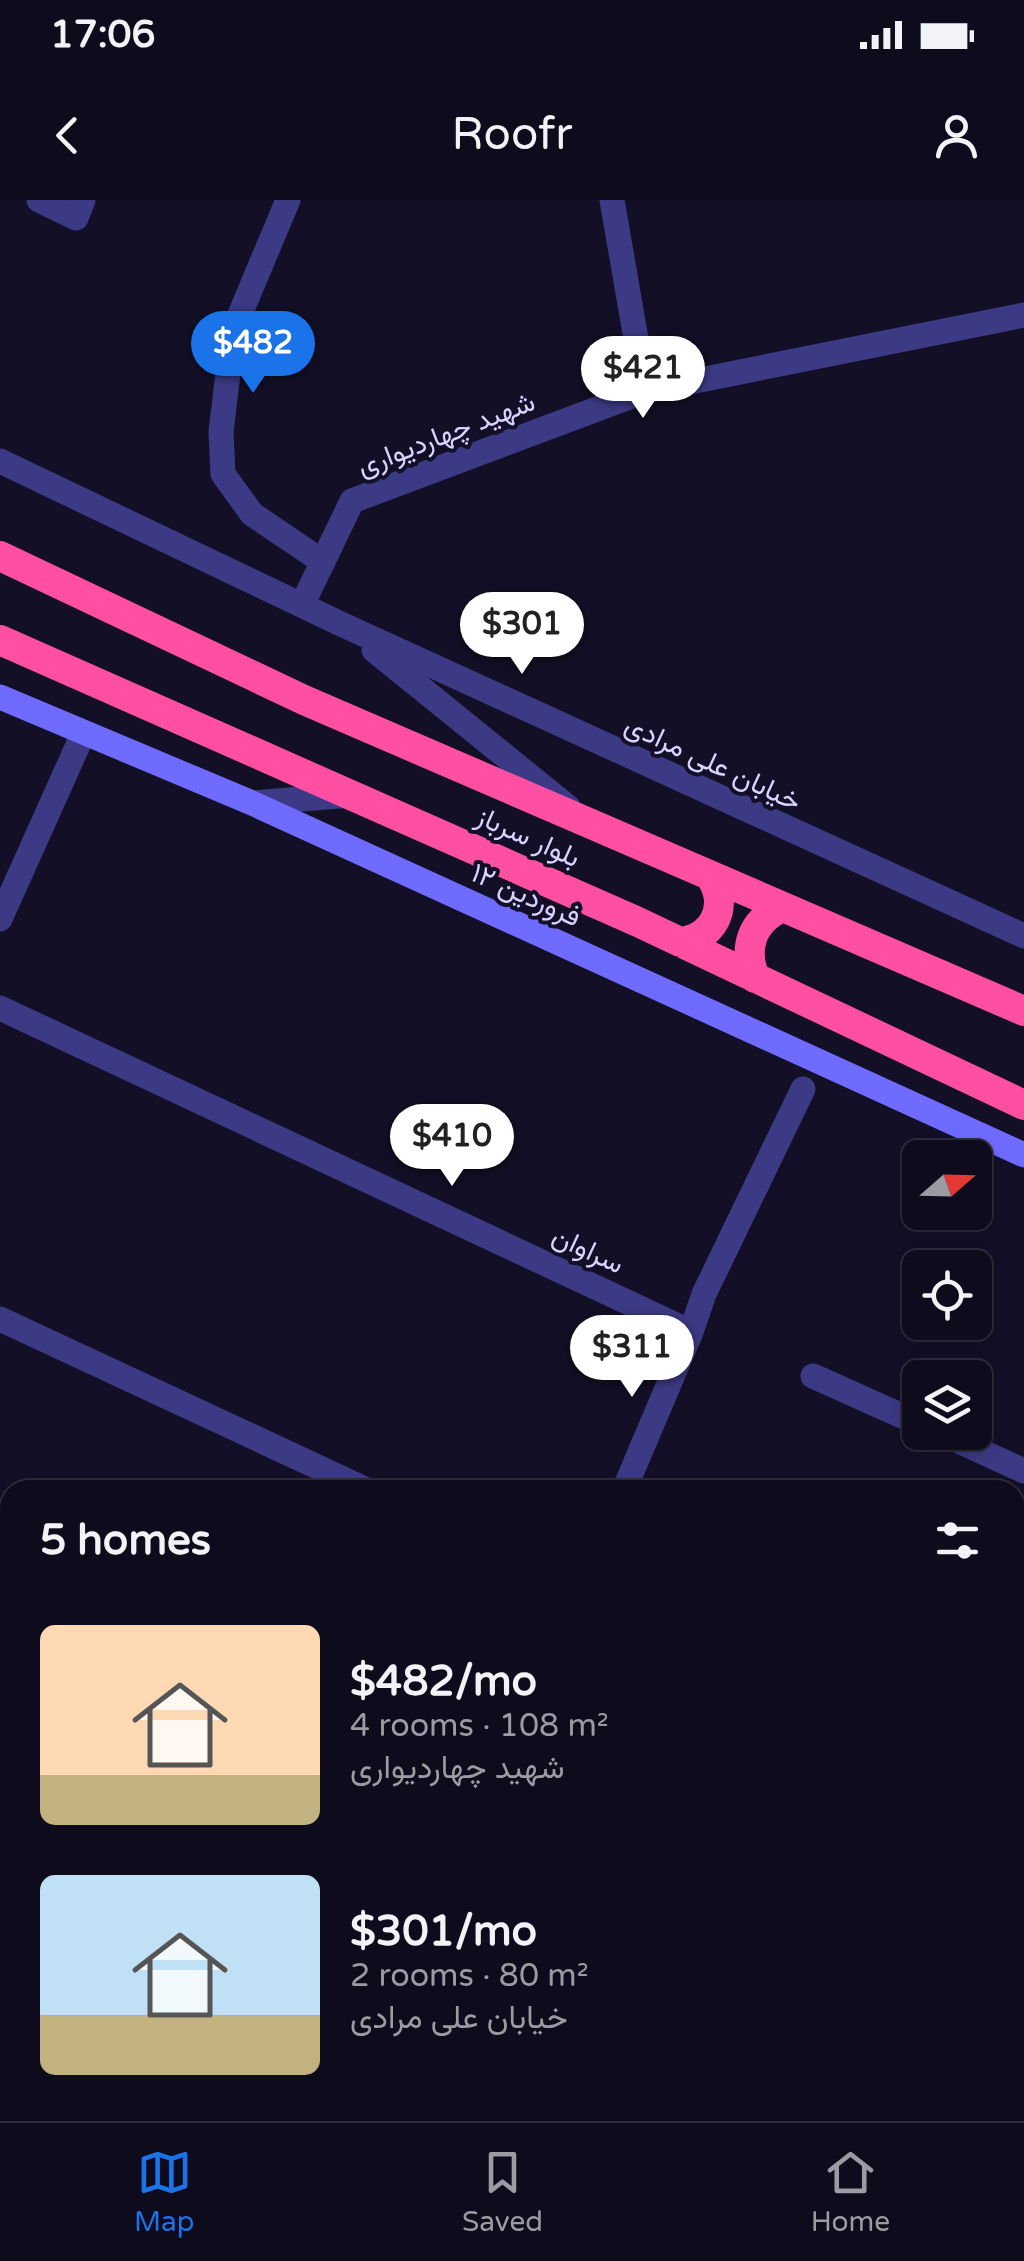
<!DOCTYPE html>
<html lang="en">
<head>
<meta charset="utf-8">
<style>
  body { margin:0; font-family:"Varela Round",Vazirmatn,sans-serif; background:#171425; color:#f1f3f6; height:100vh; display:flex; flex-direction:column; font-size:38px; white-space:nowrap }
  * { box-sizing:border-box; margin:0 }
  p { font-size:32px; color:#9b9ba3 }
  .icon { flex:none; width:55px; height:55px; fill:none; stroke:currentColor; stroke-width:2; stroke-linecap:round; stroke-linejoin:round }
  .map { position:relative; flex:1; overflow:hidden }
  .drawer { position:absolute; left:0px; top:1280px; width:1025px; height:642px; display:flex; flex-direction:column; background:#0e0b1c; border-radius:30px 30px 0 0; box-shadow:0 5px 15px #0003,0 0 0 2px #2e2b3b }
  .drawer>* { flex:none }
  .needle { width:65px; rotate:70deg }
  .tools { position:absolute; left:902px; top:940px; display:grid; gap:20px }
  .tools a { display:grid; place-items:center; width:90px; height:90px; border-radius:15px; background:#0e0b1c; box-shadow:0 5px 15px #0003,0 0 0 2px #2e2b3b; font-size:50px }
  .price { position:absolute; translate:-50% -85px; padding:0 22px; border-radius:35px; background:#fff; color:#222; font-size:32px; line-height:65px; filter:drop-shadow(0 2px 5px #0008) }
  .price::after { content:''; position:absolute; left:50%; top:60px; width:30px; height:22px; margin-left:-15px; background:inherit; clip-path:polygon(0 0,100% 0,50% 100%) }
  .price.on { background:#1a73e8; color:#fff }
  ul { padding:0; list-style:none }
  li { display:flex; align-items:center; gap:30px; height:250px; padding:0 40px }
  li span { display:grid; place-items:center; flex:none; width:280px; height:200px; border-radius:15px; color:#555 }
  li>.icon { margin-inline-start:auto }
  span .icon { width:120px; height:120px; fill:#fffc; stroke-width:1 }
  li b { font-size:42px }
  h2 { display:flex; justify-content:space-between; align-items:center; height:120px; padding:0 40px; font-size:42px }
  .status { display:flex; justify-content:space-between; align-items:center; height:70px; padding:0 50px; background:#0e0b1c; direction:ltr }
  .status svg { height:28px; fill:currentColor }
  header { display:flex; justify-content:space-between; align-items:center; height:130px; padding:0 40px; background:#0e0b1c; font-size:45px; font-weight:600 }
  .dock { display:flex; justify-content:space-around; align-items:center; height:140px; border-top:2px solid #2e2b3b; background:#0e0b1c; font-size:28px; color:#9b9ba3 }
  .dock a { display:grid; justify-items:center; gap:5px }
  .dock .on { color:#1a73e8 }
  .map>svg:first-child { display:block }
</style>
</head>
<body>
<div class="status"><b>17:06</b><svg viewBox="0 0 49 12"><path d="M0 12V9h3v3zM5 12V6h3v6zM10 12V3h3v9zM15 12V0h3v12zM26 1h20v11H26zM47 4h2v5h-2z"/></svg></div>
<header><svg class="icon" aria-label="back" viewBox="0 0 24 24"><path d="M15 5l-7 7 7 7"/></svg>Roofr<svg class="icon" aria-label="person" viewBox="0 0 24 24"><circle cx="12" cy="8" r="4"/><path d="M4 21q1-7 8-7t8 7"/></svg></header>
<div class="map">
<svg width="1024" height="1921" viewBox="0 0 1024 1921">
  <rect width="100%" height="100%" fill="#130f26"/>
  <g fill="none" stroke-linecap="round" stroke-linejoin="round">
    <path stroke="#3d3a85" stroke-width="25" d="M39 0 76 18 83 0
      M288 0 233 131 221 232 223 274 252 314 323 362
      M612 0 645 191
      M0 261 341 424 1024 736
      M302 405 352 301 645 191 1024 115
      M374 450 568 607
      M252 603 351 595
      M0 719 83 534
      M0 808 691 1132 704 1094 803 889
      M0 1119 367 1290
      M813 1176 920 1224
      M939 1232 1024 1271
      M624 1290 691 1132
      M0 1322 10 1327
      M1015 1569 1024 1573
      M0 1670 10 1674
      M1015 1775 1024 1779
      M0 1836 10 1841
      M164 1912 182 1921
      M570 1912 590 1921
      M383 1921 387 1912"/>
    <path stroke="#6f6bff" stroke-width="25" d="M0 497 252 603 1024 955"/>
    <path stroke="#ff4fa3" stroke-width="30" d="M0 356 304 500 1024 811
      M0 440 638 722 1024 905
      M680 742C713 738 729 708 712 679
      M755 778C743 748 751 723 780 708"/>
  </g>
  <g text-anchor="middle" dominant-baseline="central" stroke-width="8" stroke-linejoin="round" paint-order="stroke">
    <g font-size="28" fill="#d9d4ff" stroke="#130f26">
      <text transform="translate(446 234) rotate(-21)">شهید چهاردیواری</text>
      <text transform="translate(713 563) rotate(25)">خیابان علی مرادی</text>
      <text transform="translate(528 637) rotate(24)">بلوار سرباز</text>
      <text transform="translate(526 695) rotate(24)">۱۲ فروردین</text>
      <text transform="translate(588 1050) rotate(25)">سراوان</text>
    </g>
  </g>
</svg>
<div class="tools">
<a><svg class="needle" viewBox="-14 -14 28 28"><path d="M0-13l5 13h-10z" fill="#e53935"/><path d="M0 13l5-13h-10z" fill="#9b9ba3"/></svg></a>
<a><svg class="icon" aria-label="locate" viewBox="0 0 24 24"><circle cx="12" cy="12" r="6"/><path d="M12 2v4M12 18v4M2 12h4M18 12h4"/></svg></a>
<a><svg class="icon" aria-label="layers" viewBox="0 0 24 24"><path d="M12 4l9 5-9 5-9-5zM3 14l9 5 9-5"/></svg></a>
</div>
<b class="price on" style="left:253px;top:196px">$482</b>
<b class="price" style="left:643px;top:221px">$421</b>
<b class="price" style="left:522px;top:477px">$301</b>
<b class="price" style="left:452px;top:989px">$410</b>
<b class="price" style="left:632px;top:1200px">$311</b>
<section class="drawer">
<h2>5 homes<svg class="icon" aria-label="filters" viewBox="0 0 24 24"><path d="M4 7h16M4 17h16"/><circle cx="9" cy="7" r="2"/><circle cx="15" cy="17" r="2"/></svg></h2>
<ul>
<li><span style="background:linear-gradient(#ffd9b3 75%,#c2b280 0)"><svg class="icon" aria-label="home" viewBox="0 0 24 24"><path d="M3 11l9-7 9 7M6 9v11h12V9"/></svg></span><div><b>$482/mo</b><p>4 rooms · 108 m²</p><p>شهید چهاردیواری</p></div></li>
<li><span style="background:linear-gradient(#bfe0f5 70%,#c2b280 0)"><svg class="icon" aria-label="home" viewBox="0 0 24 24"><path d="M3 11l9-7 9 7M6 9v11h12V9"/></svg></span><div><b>$301/mo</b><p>2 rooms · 80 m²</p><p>خیابان علی مرادی</p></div></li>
</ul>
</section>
</div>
<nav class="dock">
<a class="on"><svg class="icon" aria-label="map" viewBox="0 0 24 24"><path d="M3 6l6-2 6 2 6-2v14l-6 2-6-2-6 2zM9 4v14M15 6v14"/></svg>Map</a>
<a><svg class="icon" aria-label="saved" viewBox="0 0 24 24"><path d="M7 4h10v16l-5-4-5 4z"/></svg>Saved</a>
<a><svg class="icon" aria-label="home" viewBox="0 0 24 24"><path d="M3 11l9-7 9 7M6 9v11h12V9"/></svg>Home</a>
</nav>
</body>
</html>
